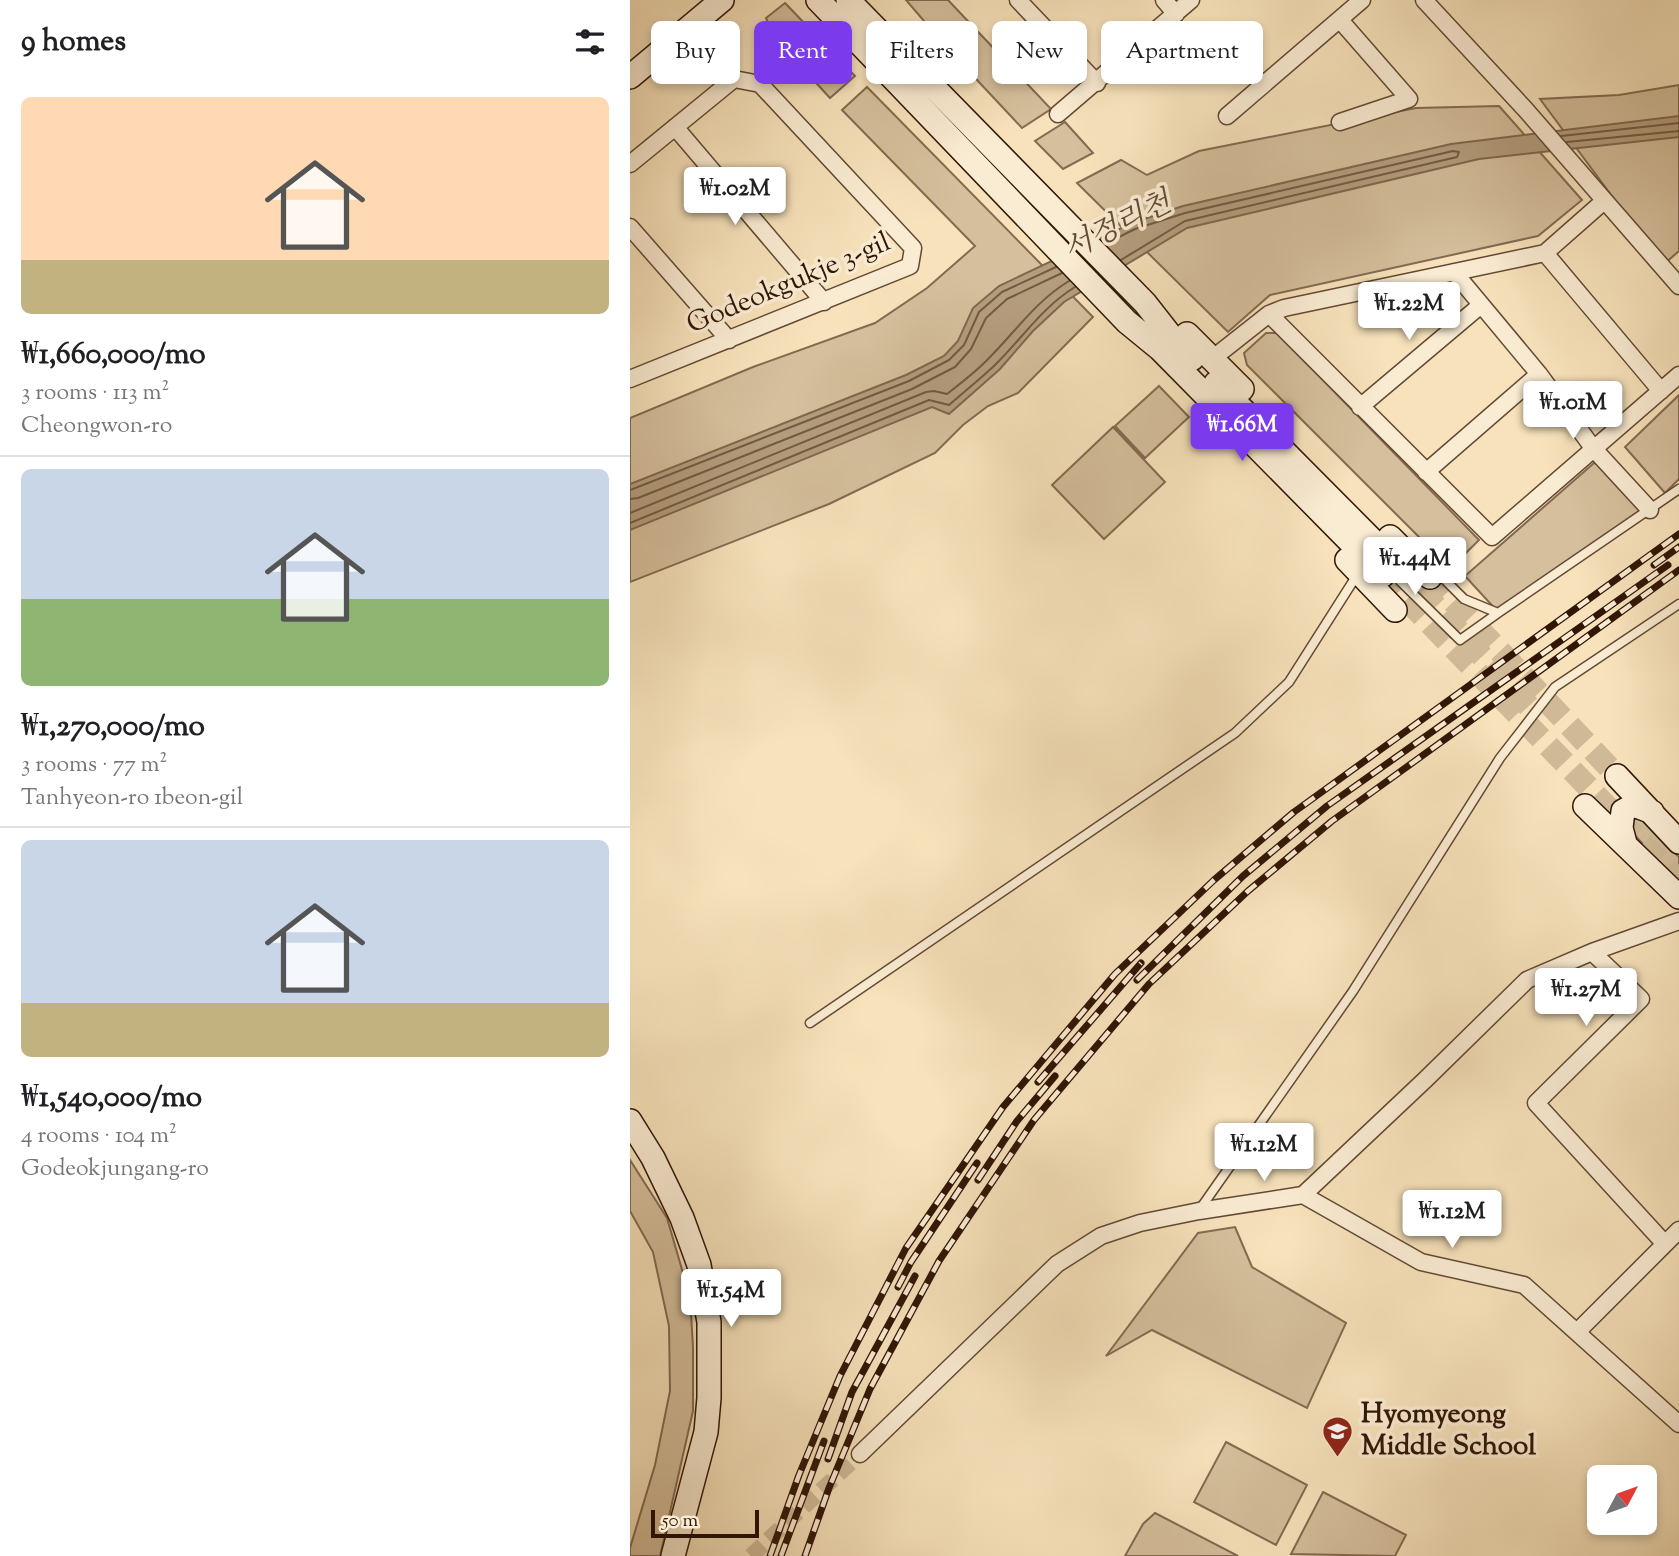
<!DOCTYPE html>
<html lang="en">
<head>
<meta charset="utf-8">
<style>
  body { margin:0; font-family:"Sorts Mill Goudy","Noto Serif KR",serif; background:#f2f2f2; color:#202124; height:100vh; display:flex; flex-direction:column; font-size:26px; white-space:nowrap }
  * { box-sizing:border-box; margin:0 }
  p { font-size:23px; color:#757577 }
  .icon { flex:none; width:38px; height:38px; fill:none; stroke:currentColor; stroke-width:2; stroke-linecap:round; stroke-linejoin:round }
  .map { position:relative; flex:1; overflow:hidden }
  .sheet { display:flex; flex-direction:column; background:#fff; width:630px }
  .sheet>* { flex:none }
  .hud { position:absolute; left:21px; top:21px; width:665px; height:63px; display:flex; gap:14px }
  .needle { width:46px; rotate:49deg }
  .controls { position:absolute; left:957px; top:1465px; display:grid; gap:14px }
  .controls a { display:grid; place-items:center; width:70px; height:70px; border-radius:10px; background:#fff; box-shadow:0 4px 10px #0003; font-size:35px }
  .scale { position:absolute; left:21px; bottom:18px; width:108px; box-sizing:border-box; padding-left:7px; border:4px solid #311606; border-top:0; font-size:19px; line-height:24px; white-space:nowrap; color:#311606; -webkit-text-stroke:5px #faecd3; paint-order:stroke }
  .price { position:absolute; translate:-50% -60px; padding:0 16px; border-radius:7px; background:#fff; color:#222; font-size:23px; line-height:46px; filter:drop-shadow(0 2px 4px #0008) }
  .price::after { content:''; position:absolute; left:50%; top:42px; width:21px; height:16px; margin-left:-10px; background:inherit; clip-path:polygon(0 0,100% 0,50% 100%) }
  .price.active { background:#7c3aed; color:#fff }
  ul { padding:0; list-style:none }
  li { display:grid; align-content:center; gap:14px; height:371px; padding:0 21px }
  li+li { border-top:2px solid #e0e0e0 }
  li span { display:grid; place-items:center; height:217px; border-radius:10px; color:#555 }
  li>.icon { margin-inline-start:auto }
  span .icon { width:126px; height:126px; fill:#fffc; stroke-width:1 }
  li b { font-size:30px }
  h2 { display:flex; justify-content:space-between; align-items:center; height:84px; padding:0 21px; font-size:30px }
  .chip { padding:0 24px; border-radius:10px; background:#fff; box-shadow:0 4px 10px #0003; font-size:24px; line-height:63px }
  .chip.active { background:#7c3aed; color:#fff }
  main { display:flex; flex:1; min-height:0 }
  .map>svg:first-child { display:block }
</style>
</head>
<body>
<main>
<section class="sheet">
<h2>9 homes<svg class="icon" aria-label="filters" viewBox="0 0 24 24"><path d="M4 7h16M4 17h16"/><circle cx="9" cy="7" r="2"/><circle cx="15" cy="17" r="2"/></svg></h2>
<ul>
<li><span style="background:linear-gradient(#ffd9b3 75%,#c2b280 0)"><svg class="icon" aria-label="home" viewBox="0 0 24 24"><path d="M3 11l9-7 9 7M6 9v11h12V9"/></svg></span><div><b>₩1,660,000/mo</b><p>3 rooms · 113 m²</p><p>Cheongwon-ro</p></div></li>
<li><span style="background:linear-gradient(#c9d6e8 60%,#8fb573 0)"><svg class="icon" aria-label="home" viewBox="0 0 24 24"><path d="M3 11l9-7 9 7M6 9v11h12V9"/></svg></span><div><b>₩1,270,000/mo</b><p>3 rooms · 77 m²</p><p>Tanhyeon-ro 1beon-gil</p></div></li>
<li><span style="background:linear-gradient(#c9d6e8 75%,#c2b280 0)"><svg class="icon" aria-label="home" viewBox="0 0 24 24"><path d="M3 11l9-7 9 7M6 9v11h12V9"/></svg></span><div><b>₩1,540,000/mo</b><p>4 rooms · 104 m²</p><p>Godeokjungang-ro</p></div></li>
</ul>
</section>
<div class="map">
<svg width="1049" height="1556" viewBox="0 0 1049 1556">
  <rect width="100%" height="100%" fill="#f7e2bb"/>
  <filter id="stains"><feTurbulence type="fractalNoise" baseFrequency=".00286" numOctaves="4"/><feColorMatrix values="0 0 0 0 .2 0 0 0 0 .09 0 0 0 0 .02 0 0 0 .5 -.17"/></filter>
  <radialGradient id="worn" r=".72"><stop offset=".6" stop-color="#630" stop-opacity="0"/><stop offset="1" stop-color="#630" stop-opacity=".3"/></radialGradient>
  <path fill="#d5bf9c" stroke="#836a51" stroke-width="2" d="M276 0H318L421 109 392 128 318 49Z
    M155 3 225 76 200 98 144 37 136 18Z
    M1049 85V251L1033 265 910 99 989 95Z
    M237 87 463 317 388 393 358 406 333 425 305 453 199 504 0 582V418L123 367 245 323 297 288 345 246 212 110Z
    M869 106 952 200 908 236 640 295 598 332 447 183 491 160 517 175 569 151 786 108Z
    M435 122 463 153 433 169 405 141Z
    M636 333H647L849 540 823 566 790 538 617 365 614 353Z
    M529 386 559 417 515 458 485 426Z
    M1049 395V479L1035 493 995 447Z
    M483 427 535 482 474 539 422 485Z
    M964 463 980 464 1014 507 990 529 868 612 835 576Z
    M1012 818 1049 857V877L1032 865 1000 830 1001 820Z
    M0 1160 37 1218 60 1297 63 1347V1411L30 1556H0V1548L25 1465 40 1391 39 1326 23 1252 0 1211Z
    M605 1227 622 1267 716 1323 677 1408 522 1330 476 1356 568 1233Z
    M596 1442 677 1485 646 1545 564 1502Z
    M693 1492 776 1535 765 1556 661 1554Z
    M525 1513 608 1556H495L513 1524Z"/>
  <path fill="#b49d7d" stroke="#80674d" stroke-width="2" d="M1049 116V137L849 159 557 228 434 302 403 331 370 369 319 414 302 407 0 530V484L276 375 314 356 328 341 343 308 369 286 502 223 553 206 821 144Z"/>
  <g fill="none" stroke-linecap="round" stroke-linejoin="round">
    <path stroke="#725a42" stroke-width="2" d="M931 136 1049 123
      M937 142 1049 131
      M475 244 505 229 555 213 823 151 829 152 827 157 555 221 491 260
      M0 490 279 381 319 360 334 345 349 312 372 292 426 267
      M0 499 8 498 282 389 325 367 341 349 356 318 377 299 432 273
      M0 513 296 392 304 391 317 394C331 383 347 371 359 358 386 331 406 301 439 281
      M0 523 299 400 319 405C334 392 350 379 364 366 392 339 411 308 445 287"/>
    <path stroke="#cfb997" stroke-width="16" stroke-dasharray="16 8" stroke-linecap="butt" d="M121 1556 230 1454"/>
    <path stroke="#cfb997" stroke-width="23" stroke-dasharray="23 11" stroke-linecap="butt" d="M767 565 908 716
      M753 575 1049 881
      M800 577 987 776"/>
    <defs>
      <path id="lane" d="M804 569 834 599 868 613 1049 489
        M770 581 830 640 868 613
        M180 1023 605 733 659 682 727 575
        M570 1209 723 991 870 758 925 687 1049 604"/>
      <path id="street" d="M388 0 467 83
        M534 0 546 14
        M794 0 895 109 1049 286
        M428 114 561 0
        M597 116 732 0
        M710 122 779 99 710 20
        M45 127 194 302
        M0 164 104 79 130 84 283 248 280 266 0 379
        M0 227 99 340
        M915 253 1031 391
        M824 272 909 374 963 448 1020 510
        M639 314 862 537 1049 375
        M582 359 639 314 654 308 915 253 974 201
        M730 407 851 305
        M796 472 909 374
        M962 952 1011 999 906 1103 1035 1244
        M673 1195 791 1262 894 1285 1049 1424
        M947 1332 1049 1230
        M230 1454 427 1264 471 1236 510 1223 569 1211 673 1195 796 1079 897 980 962 952 1049 921"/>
      <path id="secondary" d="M188 0 497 322 530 349 753 575
        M218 0 515 303 544 340 562 359
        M0 77 92 0
        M557 334 612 389
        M586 383 767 565
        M760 537 800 577
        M717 560 765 610
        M987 776 1049 842
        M955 806 1049 897
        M995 843 991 828 993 811 1004 805 1022 812
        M0 1121 23 1158 52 1218 69 1265 79 1322V1398L76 1432 43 1556"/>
    </defs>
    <use href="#lane" stroke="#624933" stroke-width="11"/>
    <use href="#street" stroke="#624933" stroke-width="19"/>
    <use href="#secondary" stroke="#311606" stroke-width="26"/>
    <use href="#lane" stroke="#faecd3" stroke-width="8"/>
    <use href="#street" stroke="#faecd3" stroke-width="16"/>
    <use href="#secondary" stroke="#faecd3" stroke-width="23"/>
    <defs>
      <path id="rail" d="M1024 565 1049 547
        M507 980 613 876 697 806 1038 565
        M408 1082 511 963
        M348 1180 387 1121 425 1076
        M268 1287 281 1262 347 1163
        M198 1459 222 1392 285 1276
        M140 1556 169 1475 210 1376 276 1248 373 1107 485 974 584 880 664 812 1049 534
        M151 1556 194 1441
        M175 1556 199 1488 240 1389 309 1261 404 1120 519 984 618 891 702 821 1049 570"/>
    </defs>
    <use href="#rail" stroke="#311606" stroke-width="7"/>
    <use href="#rail" stroke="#faecd3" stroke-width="4.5" stroke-dasharray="13" stroke-linecap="butt"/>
  </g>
  <defs>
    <symbol id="school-pin" viewBox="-11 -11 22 30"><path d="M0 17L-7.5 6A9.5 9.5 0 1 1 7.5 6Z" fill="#8f2418" stroke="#faecd3"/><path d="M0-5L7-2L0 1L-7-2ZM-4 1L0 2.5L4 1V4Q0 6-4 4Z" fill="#fff"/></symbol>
  </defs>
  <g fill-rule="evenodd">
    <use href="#school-pin" x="690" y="1414" width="35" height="47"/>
  </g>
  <g text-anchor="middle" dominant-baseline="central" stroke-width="7" stroke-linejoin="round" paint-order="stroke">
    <g font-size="28" fill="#311606" stroke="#faecd3">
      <text transform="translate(159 284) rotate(-23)">Godeokgukje 3-gil</text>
    </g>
    <g font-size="28" font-weight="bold" fill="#311606" stroke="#faecd3" text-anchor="start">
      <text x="731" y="1415">Hyomyeong<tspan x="731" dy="32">Middle School</tspan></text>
    </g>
    <g font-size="30" font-style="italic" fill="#654c36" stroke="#faecd3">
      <text transform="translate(488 227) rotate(-26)">서정리천</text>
    </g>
  </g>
  <rect width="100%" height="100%" filter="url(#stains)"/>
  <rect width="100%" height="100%" fill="url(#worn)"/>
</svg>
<div class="controls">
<a><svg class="needle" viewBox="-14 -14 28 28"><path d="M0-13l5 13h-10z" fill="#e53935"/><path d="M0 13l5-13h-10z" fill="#757577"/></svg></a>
</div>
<div class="scale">50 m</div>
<b class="price" style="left:105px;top:227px">₩1.02M</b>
<b class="price" style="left:779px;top:342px">₩1.22M</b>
<b class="price" style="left:943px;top:441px">₩1.01M</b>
<b class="price active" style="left:612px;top:463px">₩1.66M</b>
<b class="price" style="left:785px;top:597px">₩1.44M</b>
<b class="price" style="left:956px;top:1028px">₩1.27M</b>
<b class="price" style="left:634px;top:1183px">₩1.12M</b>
<b class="price" style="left:822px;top:1250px">₩1.12M</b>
<b class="price" style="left:101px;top:1329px">₩1.54M</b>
<div class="hud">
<a class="chip">Buy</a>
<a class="chip active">Rent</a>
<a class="chip">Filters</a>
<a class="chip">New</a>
<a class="chip">Apartment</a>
</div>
</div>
</main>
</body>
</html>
